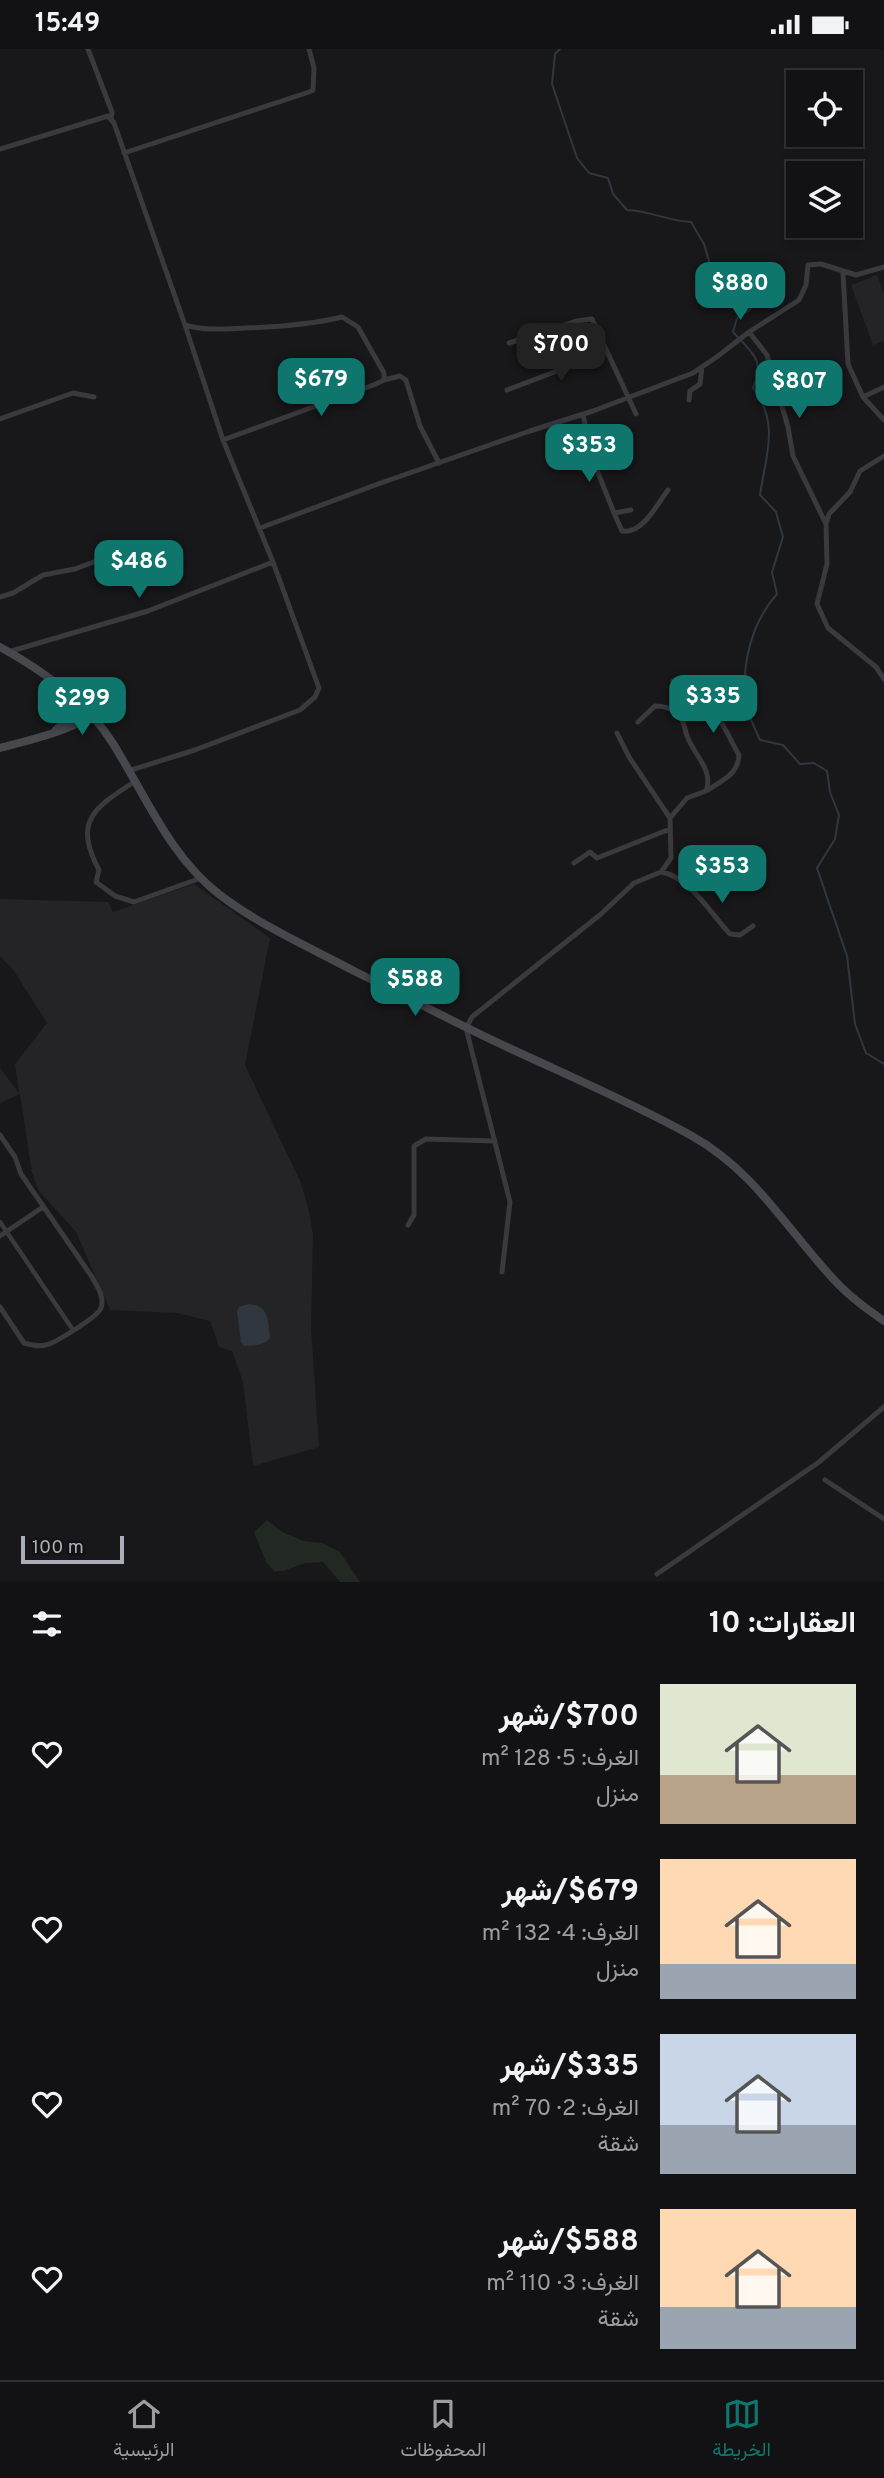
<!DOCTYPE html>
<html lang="ar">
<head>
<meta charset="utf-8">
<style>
  body { margin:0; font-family:Overpass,Vazirmatn,sans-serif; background:#1f1f21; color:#f1f3f6; direction:rtl; height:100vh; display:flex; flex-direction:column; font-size:26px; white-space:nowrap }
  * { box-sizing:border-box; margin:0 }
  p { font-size:23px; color:#9c9da0 }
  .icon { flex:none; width:38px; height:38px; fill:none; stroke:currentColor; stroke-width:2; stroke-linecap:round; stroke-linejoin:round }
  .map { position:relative; height:1533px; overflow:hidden; direction:ltr }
  .side { display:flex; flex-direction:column; background:#121113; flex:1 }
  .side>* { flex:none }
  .buttons { position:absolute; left:786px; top:21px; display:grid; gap:14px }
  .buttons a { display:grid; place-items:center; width:77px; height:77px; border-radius:0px; background:#121113; box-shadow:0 4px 10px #0003,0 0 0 2px #313133; font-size:35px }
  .scale { position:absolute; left:21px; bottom:18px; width:103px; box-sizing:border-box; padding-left:7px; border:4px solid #abaeb8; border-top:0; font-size:19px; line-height:24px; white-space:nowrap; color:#abaeb8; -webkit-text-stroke:5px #131214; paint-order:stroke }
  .price { position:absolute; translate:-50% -60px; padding:0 16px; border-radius:14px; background:#0f766e; color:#fff; font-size:23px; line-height:46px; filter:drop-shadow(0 2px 4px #0008) }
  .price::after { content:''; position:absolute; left:50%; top:42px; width:21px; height:16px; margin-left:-10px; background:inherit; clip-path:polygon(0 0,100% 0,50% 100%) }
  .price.current { background:#222; color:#fff }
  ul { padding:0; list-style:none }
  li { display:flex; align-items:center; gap:21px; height:175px; padding:0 28px }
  li span { display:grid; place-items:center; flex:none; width:196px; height:140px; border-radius:0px; color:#555 }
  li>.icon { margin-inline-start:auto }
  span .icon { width:84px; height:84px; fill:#fffc; stroke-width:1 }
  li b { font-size:30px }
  h2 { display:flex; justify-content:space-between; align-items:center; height:84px; padding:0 28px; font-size:30px }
  .status { display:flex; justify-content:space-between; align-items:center; height:49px; padding:0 35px; background:#121113; direction:ltr }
  .status svg { height:19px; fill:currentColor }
  .tabs { display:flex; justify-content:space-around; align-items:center; height:98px; border-top:2px solid #313133; background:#121113; font-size:19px; color:#9c9da0 }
  .tabs a { display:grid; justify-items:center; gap:4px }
  .tabs .current { color:#0f766e }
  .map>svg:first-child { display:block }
</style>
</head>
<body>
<div class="status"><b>15:49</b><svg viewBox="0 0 49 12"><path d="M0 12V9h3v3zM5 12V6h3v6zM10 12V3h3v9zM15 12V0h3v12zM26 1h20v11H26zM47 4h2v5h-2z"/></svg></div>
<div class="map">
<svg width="884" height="1533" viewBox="0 0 884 1533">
  <rect width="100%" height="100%" fill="#181719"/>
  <path fill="#242426" d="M877 226 884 244V292L873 296 851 236Z
    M194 835 270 889 245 1016 301 1134 309 1162 313 1186 311 1279 319 1398 253 1417 243 1333 232 1302 219 1298 210 1272 177 1264 110 1261 76 1183 39 1142 32 1124 20 1045 0 1054V1019L19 1044 15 1015 47 974 14 922 0 907V850L108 853 113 863Z"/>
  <path fill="#222923" d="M267 1471 282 1483 304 1492 322 1494 340 1503 360 1533H340L323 1513 305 1514 283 1522H274L266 1513 254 1483Z"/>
  <path fill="#30373e" d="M248 1255C269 1256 268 1271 270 1289 266 1296 252 1297 244 1297L241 1293 237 1262 239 1258Z"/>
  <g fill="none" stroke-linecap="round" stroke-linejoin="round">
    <path stroke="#30373e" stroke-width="2" d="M560 0 555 5 552 35 577 109 589 124 608 129 613 145 627 161C651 162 668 172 691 173L704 195 712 222 731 239 752 249 750 261 737 269 733 283C751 303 766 310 753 339 780 375 766 405 760 446L776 463 783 488 772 523 777 545C751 574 741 617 746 654 748 666 755 680 760 691L783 696 800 715 814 714 827 722 830 743 839 766 835 790 817 819 847 907 855 975 866 1004 884 1015"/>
    <path stroke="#39393e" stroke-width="4.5" d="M0 1173 73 1281"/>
    <path stroke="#39393e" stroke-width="5" d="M88 0 112 63 111 71
      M0 100 108 67 114 74 185 276 223 391 273 513 319 639 315 648 300 661 195 701 128 722
      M124 104 309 43 313 41 314 19 309 0
      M843 224 848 315 863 348 884 371
      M185 276C205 282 224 280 245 279 278 278 309 276 342 268L358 278 384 324V331L376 335 223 391
      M749 283 767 306 788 378 793 407 826 475
      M509 294 577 272 592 270 636 365
      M384 331 400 327 406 331 420 377 439 414
      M507 341 607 303
      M863 348 884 338
      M689 351 690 342 700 335 702 318
      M583 365 591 406 614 464 631 461
      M0 370 73 344 94 348
      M589 395 618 387
      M884 407 860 422 850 443 829 465 826 475 827 515 817 555 828 579 876 618 884 630
      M614 464 622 482C642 486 658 454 668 441
      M260 479 378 435 530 382 593 362 693 324 718 307 749 283 799 251 806 236 808 216 821 215 856 226 884 218
      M0 548 13 544 43 526 75 520 107 508
      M8 603 148 562 273 513
      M673 632C711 643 721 674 739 706 738 726 722 731 708 741
      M638 673 655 657C662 657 669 658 675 663 684 669 684 678 687 687 694 706 714 721 706 742L687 749 670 769 671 809 661 823
      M617 684 629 708 670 769
      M134 733C94 759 73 772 99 821L96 833 115 847 134 853 201 829
      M574 814 590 803 597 809 670 780
      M0 1086 15 1108 21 1125 92 1228C97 1237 105 1248 101 1259 99 1267 55 1294 46 1296 39 1298 31 1296 24 1294L0 1258
      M408 1176 414 1166V1097L426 1090 495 1092
      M0 1187 43 1158
      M502 1223 510 1153 466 979 472 968 601 865 634 834 661 823C690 828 711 865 730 885L740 886 753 877
      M825 1431 884 1470
      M657 1525 819 1413 884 1358"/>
    <path stroke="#47484e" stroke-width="8" d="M0 598C42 621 86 652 112 693 145 745 169 807 220 846 261 877 309 898 354 922 405 947 455 974 507 998 569 1027 633 1054 692 1087 758 1124 789 1185 840 1237 853 1250 868 1261 884 1272
      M61 640 64 658V672
      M55 682 80 656
      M0 699C22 693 75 681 90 666"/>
  </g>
</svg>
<div class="buttons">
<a><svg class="icon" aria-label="locate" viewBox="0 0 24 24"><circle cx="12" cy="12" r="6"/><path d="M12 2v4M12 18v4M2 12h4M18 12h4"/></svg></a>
<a><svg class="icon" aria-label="layers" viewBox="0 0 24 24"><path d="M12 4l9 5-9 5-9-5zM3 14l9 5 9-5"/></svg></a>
</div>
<div class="scale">100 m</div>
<b class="price" style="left:740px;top:273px">$880</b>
<b class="price current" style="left:561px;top:334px">$700</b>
<b class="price" style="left:321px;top:369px">$679</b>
<b class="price" style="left:799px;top:371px">$807</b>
<b class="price" style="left:589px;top:435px">$353</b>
<b class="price" style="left:139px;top:551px">$486</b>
<b class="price" style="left:713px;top:686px">$335</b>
<b class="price" style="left:82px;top:688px">$299</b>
<b class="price" style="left:722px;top:856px">$353</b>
<b class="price" style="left:415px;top:969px">$588</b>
</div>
<section class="side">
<h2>العقارات: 10<svg class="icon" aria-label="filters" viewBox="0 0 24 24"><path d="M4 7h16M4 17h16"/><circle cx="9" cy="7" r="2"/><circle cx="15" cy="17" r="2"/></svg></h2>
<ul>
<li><span style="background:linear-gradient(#dfe7d0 65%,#b9a48a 0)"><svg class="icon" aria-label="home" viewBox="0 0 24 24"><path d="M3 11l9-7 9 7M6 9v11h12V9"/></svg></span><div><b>$700/شهر</b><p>الغرف: 5 · 128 m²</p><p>منزل</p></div><svg class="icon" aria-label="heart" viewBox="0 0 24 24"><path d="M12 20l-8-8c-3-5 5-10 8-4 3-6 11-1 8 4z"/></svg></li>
<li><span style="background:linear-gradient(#ffd9b3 75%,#9aa5b1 0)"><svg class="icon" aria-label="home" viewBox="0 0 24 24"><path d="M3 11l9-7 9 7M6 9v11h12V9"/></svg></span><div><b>$679/شهر</b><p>الغرف: 4 · 132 m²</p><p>منزل</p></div><svg class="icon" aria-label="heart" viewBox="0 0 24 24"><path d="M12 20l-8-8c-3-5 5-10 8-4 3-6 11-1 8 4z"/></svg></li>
<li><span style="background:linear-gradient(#c9d6e8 65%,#9aa5b1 0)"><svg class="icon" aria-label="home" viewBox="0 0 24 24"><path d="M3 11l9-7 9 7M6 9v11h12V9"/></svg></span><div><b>$335/شهر</b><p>الغرف: 2 · 70 m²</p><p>شقة</p></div><svg class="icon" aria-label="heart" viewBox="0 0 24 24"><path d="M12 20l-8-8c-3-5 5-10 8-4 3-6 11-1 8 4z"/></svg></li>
<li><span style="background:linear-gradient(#ffd9b3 70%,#9aa5b1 0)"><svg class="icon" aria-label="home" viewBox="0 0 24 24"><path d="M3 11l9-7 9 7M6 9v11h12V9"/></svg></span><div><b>$588/شهر</b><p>الغرف: 3 · 110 m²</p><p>شقة</p></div><svg class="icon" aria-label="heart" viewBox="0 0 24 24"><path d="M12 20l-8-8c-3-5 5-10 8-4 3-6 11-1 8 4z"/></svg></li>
</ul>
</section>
<nav class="tabs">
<a class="current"><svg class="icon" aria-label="map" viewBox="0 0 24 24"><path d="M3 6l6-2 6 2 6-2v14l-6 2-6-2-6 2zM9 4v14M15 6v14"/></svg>الخريطة</a>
<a><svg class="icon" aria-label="saved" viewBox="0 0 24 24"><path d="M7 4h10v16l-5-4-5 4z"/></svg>المحفوظات</a>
<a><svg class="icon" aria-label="home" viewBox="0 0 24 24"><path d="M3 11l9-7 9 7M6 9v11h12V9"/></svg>الرئيسية</a>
</nav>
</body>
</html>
